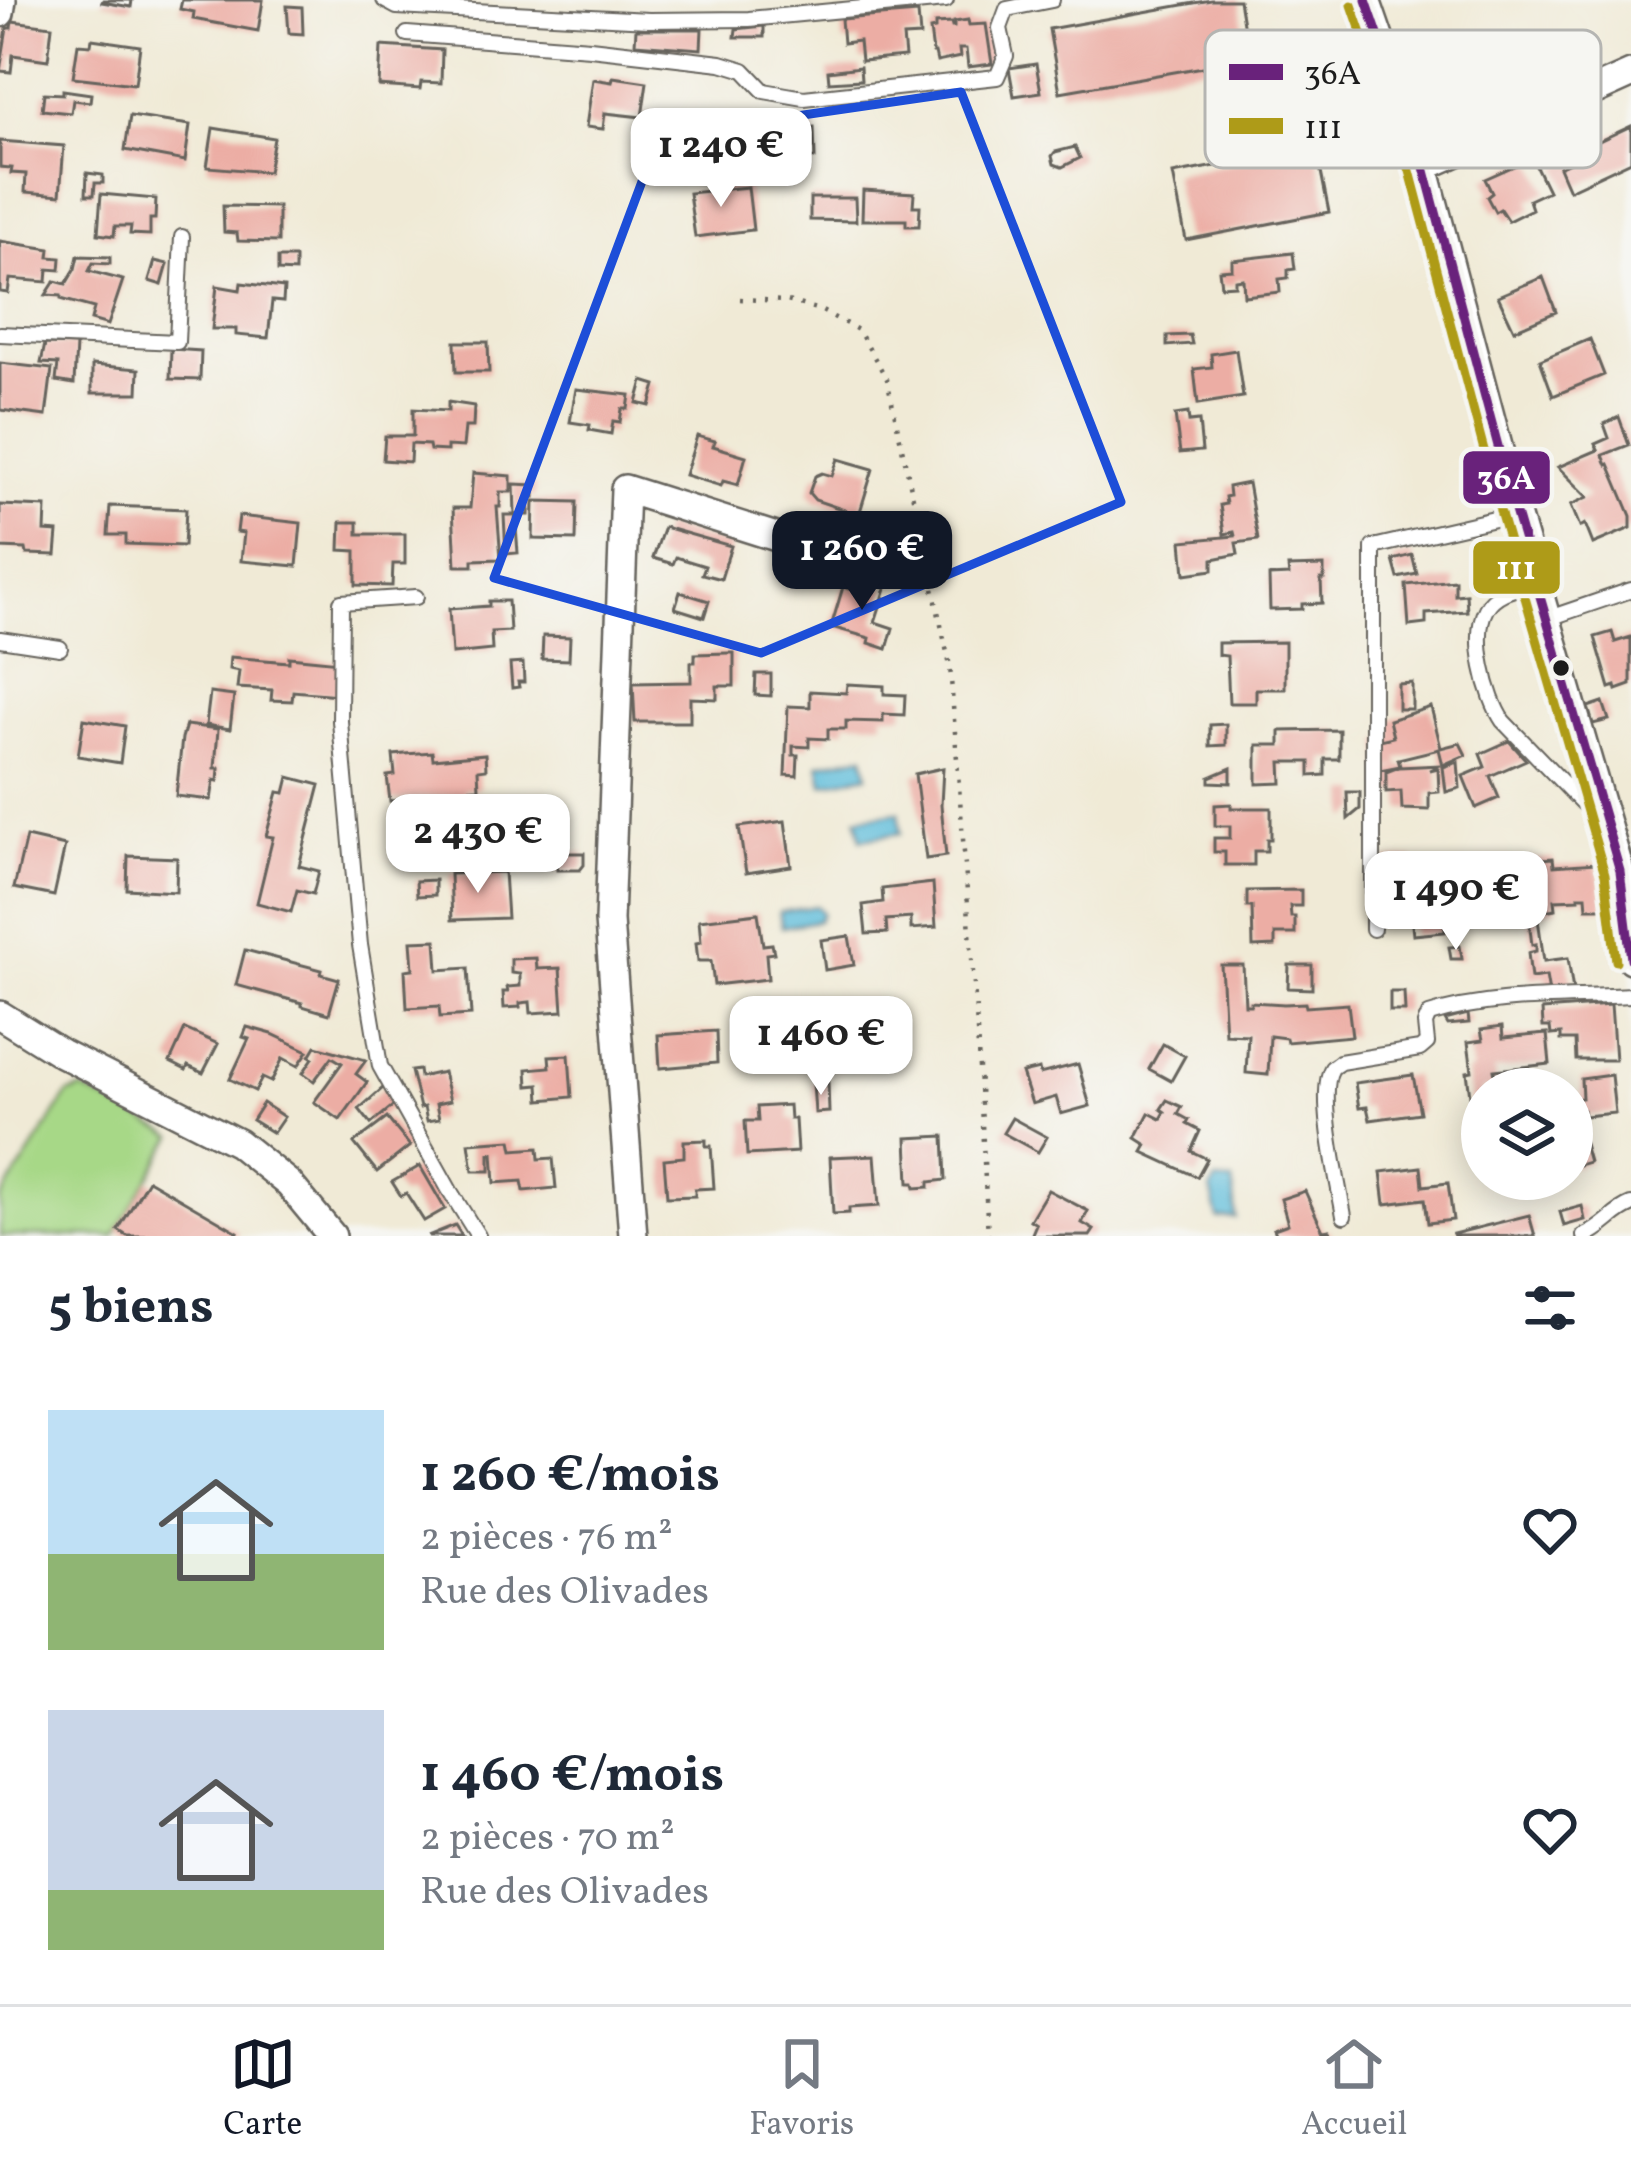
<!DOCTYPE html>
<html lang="fr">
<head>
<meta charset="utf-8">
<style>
  body { margin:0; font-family:Vollkorn,serif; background:#f6f6f7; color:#1f2937; height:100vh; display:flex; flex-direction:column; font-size:45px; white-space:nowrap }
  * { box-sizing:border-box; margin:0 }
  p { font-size:39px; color:#747a83 }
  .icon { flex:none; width:66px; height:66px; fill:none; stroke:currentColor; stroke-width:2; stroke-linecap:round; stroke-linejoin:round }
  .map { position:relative; height:1236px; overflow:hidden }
  .drawer { display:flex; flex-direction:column; background:#fff; flex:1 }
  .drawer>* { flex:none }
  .buttons { position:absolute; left:1461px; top:1068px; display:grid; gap:24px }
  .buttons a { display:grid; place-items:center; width:132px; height:132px; border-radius:50%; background:#fff; box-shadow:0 6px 30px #0003; font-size:60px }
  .price { position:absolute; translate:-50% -102px; padding:0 27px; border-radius:24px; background:#fff; color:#222; font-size:39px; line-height:78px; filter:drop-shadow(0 3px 6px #0008) }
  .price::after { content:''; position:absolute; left:50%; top:72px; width:36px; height:27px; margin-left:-18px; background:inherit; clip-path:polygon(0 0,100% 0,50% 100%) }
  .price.selected { background:#111827; color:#fff }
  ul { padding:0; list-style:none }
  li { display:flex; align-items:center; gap:36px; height:300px; padding:0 48px }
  li span { display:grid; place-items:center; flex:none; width:336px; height:240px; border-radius:0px; color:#555 }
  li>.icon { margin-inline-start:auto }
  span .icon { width:144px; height:144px; fill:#fffc; stroke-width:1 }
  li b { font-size:51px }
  h2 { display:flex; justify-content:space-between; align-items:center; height:144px; padding:0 48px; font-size:51px }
  .dock { display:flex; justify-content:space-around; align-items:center; height:168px; border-top:3px solid #e0e1e3; background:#fff; font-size:33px; color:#747a83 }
  .dock a { display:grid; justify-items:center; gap:6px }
  .dock .selected { color:#111827 }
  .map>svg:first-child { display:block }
</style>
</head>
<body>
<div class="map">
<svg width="1631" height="1236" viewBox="0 0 1631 1236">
  <rect width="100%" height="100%" fill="#f6f6f2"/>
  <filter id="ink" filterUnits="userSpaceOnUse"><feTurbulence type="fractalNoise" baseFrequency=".00833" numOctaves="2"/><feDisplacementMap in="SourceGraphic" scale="24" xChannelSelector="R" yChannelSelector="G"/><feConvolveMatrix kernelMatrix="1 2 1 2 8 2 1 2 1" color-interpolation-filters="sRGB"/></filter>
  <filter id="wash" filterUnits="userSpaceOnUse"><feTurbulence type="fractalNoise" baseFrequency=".004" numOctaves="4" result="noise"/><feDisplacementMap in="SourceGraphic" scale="48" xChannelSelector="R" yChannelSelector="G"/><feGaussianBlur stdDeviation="2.7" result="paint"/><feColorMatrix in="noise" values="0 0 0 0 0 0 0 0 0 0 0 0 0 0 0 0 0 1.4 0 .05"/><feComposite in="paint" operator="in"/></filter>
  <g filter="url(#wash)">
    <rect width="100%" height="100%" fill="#f0ead6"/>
    <path fill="#a7d887" stroke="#627a52" stroke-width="3" d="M82 1089 174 1136 114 1236H0V1200L68 1094Z"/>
    <path fill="#5cbcda" stroke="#3c6c7b" stroke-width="3" d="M864 755 868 775 823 784 819 764Z
      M899 812 901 833 861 839 857 818Z
      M816 906 822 913 818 921 782 927 779 912Z
      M1216 1181 1233 1182 1236 1218 1218 1219 1211 1189Z"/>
    <g id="blocks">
      <path fill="#ecada4" d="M103 0H132L131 7 102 2Z
        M182 0H263L258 31 193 19 194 12 180 9Z
        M1211 0H1239L1249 59 1060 92 1049 29Z
        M287 6 302 7 303 34 289 33Z
        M918 13 920 36 903 37 905 57 861 61 859 41 843 43 841 19Z
        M968 20 969 25 986 24 992 64 968 67 966 49H959L960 57 937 62 935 53H933L930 30 935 29V24L951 23 952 27H954V22Z
        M12 21 52 26 48 60 13 55 11 72 0 71 7 28H11Z
        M764 26V37H735L736 29Z
        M636 29H702L701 49 635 44Z
        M92 39 140 46 135 84 73 77 78 44 91 45Z
        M381 46 442 50 441 83 421 82 420 89 379 86Z
        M1036 64 1041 92 1014 96 1009 68Z
        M860 67 861 80 829 82 828 71Z
        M613 77 647 82 642 117 605 113 603 129 586 127 593 79 612 82Z
        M63 90 91 94 90 102 73 100 71 113 42 110 44 93 63 94Z
        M130 116 190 125 185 161 125 150Z
        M1631 126V161L1569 190 1559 167 1574 160 1570 150 1583 144 1584 148Z
        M814 127 815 158 793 159 792 128Z
        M213 128 274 138 268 172 207 167Z
        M0 141 64 146 60 195 25 192 26 174 11 173 12 168 0 167Z
        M1075 147 1080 158 1062 167 1054 164 1052 156 1055 152Z
        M1316 147 1329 212 1186 240 1173 174Z
        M720 154 771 157 770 173 719 170Z
        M1532 158 1548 191 1529 200 1532 209 1508 221 1500 209 1495 212 1487 197 1492 193 1485 179Z
        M87 173 103 175V183H95L94 195H86Z
        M725 179 726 189 748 187 753 230 695 237 689 193 709 191 708 181Z
        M863 190 914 193 913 206H920L919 226H906V220H862Z
        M101 194 156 199 155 219H150V235L130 234 131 226H115L114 236 98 234Z
        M810 198H855L856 221 810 220Z
        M223 206 278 207V242L238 241 237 233 224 232Z
        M0 241 50 249 49 257 61 258 60 270 48 269 47 282 10 279 8 293 0 292Z
        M1293 253 1295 269 1288 270V278L1279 279 1280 292 1244 296 1243 279 1235 280V285L1221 286 1219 270 1232 269V260Z
        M78 256 110 257V264L93 263 89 271 123 280 108 325 91 320 94 308 61 299V296L46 295 55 281 66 284 75 269Z
        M278 258H295V272L278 271Z
        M155 261 168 264 162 285 149 281Z
        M1543 277 1556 312 1514 330 1498 296Z
        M241 283 284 288 283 302 272 301 268 338 236 335V329H212L217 286 240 290Z
        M1190 335 1192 344 1167 346V336Z
        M1590 339 1604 375 1553 396 1540 360Z
        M455 342H488L489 372H456Z
        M45 344 76 345 74 384 56 381 58 364 41 363Z
        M171 349 201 351 200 380 170 379Z
        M1236 350 1243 397 1198 404 1194 369 1212 367 1211 354Z
        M0 363 52 369 46 416 0 410Z
        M92 365 139 369 138 393H92Z
        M643 381 656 385 650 406 637 403Z
        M576 389 630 395 628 409H622L620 422 613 421 611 434 589 430 590 425 570 422Z
        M448 402 474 406 473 427H465L463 447 447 446V451L430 450 429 445 411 444 410 462 383 460 385 436H413V409L448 411Z
        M1188 413 1189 422 1199 421 1202 451 1180 453 1175 415Z
        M1619 417 1629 445 1603 455 1607 465 1609 464 1631 516V528L1593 544 1585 524 1580 527 1571 505 1588 497 1558 467 1598 450 1595 444 1609 438 1604 424Z
        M697 436 715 441 713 446 746 456 738 485 723 481 721 486 685 475Z
        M838 459 873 469 859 515 815 500 809 493 815 476 822 473 832 476Z
        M473 473 511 476V492H500V507H497L501 559 473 560V566H456L453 508H470Z
        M1248 483 1258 540 1236 543 1238 554 1213 559V570L1185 574 1182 541 1235 536 1234 532 1224 534 1220 505 1226 504 1225 497 1229 496 1228 487Z
        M514 484 535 485V497H529V515H515L518 553 506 554 504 515H515Z
        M534 501 577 502 576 540 533 539Z
        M0 505 46 507 45 531 58 532 56 555 27 554 26 549 0 548Z
        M110 506 186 509 184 546 126 544V535H108Z
        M239 516 301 523 297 566 241 561 244 533 237 532Z
        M341 522H358V534H405V564H393L392 586 356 585V551L340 550Z
        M664 527 731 546 721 579 702 574 705 566 676 557 673 564 653 558Z
        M1412 555 1417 574 1398 578 1393 560Z
        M1324 566V579H1321L1322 603 1302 604V609L1270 610 1269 576 1289 575 1288 567Z
        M852 579 886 588 875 622 893 628 887 649 869 643 870 638 831 627 843 587 849 589Z
        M1455 580V595L1466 594 1467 611 1426 614V624L1409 626 1406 585Z
        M680 592 709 601 704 617 675 608Z
        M489 601H508L510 631 491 632 492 650 452 654 449 609 489 606Z
        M1612 632 1615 642 1631 637V685L1617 690 1616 686 1610 688 1595 637Z
        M543 636 570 637 569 660 542 659Z
        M1285 642V689H1256V703H1229L1227 656 1218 655V643Z
        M729 653H734V686H717V699L690 698V722H635L633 683 691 682V662H695V654Z
        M230 657 289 662V657L340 662 339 695 293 691 292 701 271 700 272 690 237 688 239 671 229 669Z
        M523 663 524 682H518L519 687 512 688 510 664Z
        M756 674H771V696L755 695Z
        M1412 683V709H1398V684Z
        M847 684 884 686V694L905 695 904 715 883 714V722L846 721V729H828V739L809 738V747L793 746V755H798L797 776 785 775 788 706 810 707V691L846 693Z
        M210 693 234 696 230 729 206 725Z
        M1603 702 1609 720 1593 724 1588 707Z
        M1431 707 1441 748 1460 743 1466 755 1443 765 1439 749 1398 759 1400 766 1380 770V740L1393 737 1389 720Z
        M84 719 125 726 120 763 78 756Z
        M1226 724V745L1210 746V725Z
        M186 725 218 729 215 768H219L218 781 214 780 211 800 176 796 182 738Z
        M1339 730V759H1325V775L1310 776V762H1281L1282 783 1257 784V745H1280V731Z
        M1509 741 1526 760 1490 776 1499 798 1476 808 1463 776 1485 767 1480 754Z
        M432 752 433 759 485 754 486 769 478 770 479 788 464 789V794L390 801 387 776 395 775 393 755Z
        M1458 762 1460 788 1446 792 1443 767Z
        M1441 765 1430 770 1438 768 1439 792 1429 793V810L1402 809 1401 791 1386 792V772L1399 767Z
        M943 768 941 805 946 856 926 859 915 774Z
        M1231 768V783L1210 782V777Z
        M289 777 320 785 299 866 319 871 313 894 297 890 291 912 257 903 273 837 266 836 278 792 285 793Z
        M1347 792H1360V809L1348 819Z
        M1231 804V808H1271V839H1267V851H1254V865H1225V852H1214V838H1230V826H1215V805Z
        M785 821 791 866 746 873 739 827Z
        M26 837 65 846 54 896 14 888Z
        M557 853H584V865L580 870H557Z
        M128 856 177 858 176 892 127 889Z
        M1413 858 1415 889 1402 890V899L1387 900 1386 860Z
        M1553 858 1554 866 1596 863 1603 897 1604 908H1587L1586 896H1579V899L1555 900 1556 909 1537 912 1544 961 1568 958 1573 991 1549 993 1546 976 1531 978 1528 953 1536 951V944L1532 945 1525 888 1511 889 1512 903 1475 905 1472 864Z
        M504 872 507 918 452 920 450 874Z
        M435 880V895L417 896 416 881Z
        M933 883 936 927 911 929V918L886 920 887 933 866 934 863 905 883 902 882 889Z
        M1301 890V906H1290L1291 917H1295V934H1275V946L1253 947 1252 907H1247V891Z
        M1438 893 1439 908H1444L1445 932 1413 935 1409 895Z
        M758 913 763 945 772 944 774 953 766 954 768 979 714 985 711 961H698L696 943 701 942 699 920Z
        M849 936 854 965 825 970 821 940Z
        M436 940 438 970 468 968 471 1015 440 1017 439 1006 407 1008 405 970 413 969 411 941Z
        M1460 946 1462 959H1451L1449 947Z
        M245 950 322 970 321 974 339 979 329 1014 302 1006V1003L236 985Z
        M536 958 537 969 560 968 563 1011 531 1013 530 1002 520 1003V1007L504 1008 503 992H508L507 987 520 986V974L511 973V959Z
        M1221 965H1243L1245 1005H1251V1002L1284 1004 1305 1003 1306 1007 1348 1004 1352 1036 1287 1042 1286 1038 1270 1036 1268 1075 1246 1073 1248 1035 1225 1034Z
        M1289 965H1312V989L1288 988Z
        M1390 992H1404L1405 1011H1390Z
        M1611 1005 1615 1060H1576L1575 1040H1561V1034L1551 1035 1550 1027H1543L1542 1010Z
        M1468 1014 1469 1023 1448 1025 1445 1020Z
        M247 1027 272 1034 308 1051 298 1066 283 1058 271 1082 262 1078 255 1091 230 1079 249 1039 243 1037Z
        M1502 1027 1503 1038 1547 1034 1550 1064 1494 1070 1497 1089H1482V1103L1471 1104 1467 1072 1472 1071 1468 1042 1483 1040 1481 1030Z
        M185 1029 218 1044 203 1073 188 1066 186 1070 170 1062Z
        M716 1031 717 1063 660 1068 658 1035Z
        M1163 1044 1185 1056 1171 1081 1149 1069Z
        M316 1046 366 1060 356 1074 367 1082 340 1120 314 1102 342 1063 332 1057 314 1081 303 1073 313 1058 310 1056Z
        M569 1055 572 1097 540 1100 539 1085 528 1086 527 1069 550 1067 549 1056Z
        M1078 1064 1090 1106 1061 1114 1056 1097 1032 1104 1022 1073 1039 1069 1040 1074Z
        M419 1070 420 1077 443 1072 450 1101 436 1104 439 1119 427 1121 424 1107 420 1108 411 1071Z
        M1413 1075 1420 1113 1370 1120 1367 1107 1359 1108 1355 1083Z
        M1611 1075 1615 1113 1584 1116 1583 1110H1576L1574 1099 1582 1098 1581 1079Z
        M813 1083H828L829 1112 815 1113Z
        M384 1087 394 1105 371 1124 359 1109Z
        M1167 1100 1182 1107 1178 1114 1189 1120 1187 1124 1200 1131 1191 1151 1207 1159 1197 1177 1143 1152 1147 1145 1136 1138 1149 1113 1161 1119 1165 1112 1161 1109Z
        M263 1103 284 1117 273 1133 252 1120Z
        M789 1105 790 1119H795L797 1152 747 1155 745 1121H758L757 1107Z
        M387 1118 410 1146 377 1172 354 1143Z
        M1012 1118 1047 1137 1038 1152 1003 1133Z
        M1581 1133 1589 1162 1572 1167V1136Z
        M944 1136 946 1180 929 1182V1187L915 1188 914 1183H909L907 1138Z
        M511 1140 513 1150 538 1148 539 1159 553 1158 556 1188 524 1191 522 1181 495 1183 493 1153 490 1154V1171H473L469 1143Z
        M706 1140V1146H711L714 1188 695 1189V1196L667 1197 664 1159 684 1157V1141Z
        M875 1155 879 1206 849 1208V1213L833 1214 830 1157Z
        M420 1166 445 1209 424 1221 406 1193 401 1196 392 1182Z
        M1421 1167 1423 1186 1448 1183 1453 1220 1428 1223 1425 1199 1385 1204 1381 1172Z
        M148 1180 238 1232 236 1236H127L118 1230Z
        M1048 1190 1088 1211 1082 1223 1094 1230 1090 1236H1031L1036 1224 1030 1220Z
        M1305 1191 1323 1231 1330 1230 1332 1236H1277L1274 1229 1288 1224 1281 1199Z
        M1582 1206 1585 1220 1564 1226 1560 1212Z
        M1529 1215 1535 1236H1454L1453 1234Z
        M455 1225 462 1236H428Z"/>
    </g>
  </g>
  <g filter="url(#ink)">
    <use href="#blocks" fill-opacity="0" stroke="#66645d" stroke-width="3"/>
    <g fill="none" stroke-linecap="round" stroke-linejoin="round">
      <defs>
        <path id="lane" d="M384 0 397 7 649 20 749 19 946 0
          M407 34 590 48 721 63 744 70 764 91 804 98 997 77 1006 56 1000 28 1007 9 1052 0
          M0 334 177 342 182 237
          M1536 583C1518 588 1495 591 1486 609 1471 636 1487 698 1503 721L1590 811 1601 816
          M416 597 341 602 340 721 360 945 380 1066 450 1191 478 1236
          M1546 619 1631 590
          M0 639 60 648
          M1373 929V547L1516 514
          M1344 1216C1339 1187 1317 1092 1332 1068 1334 1066 1338 1064 1340 1062L1420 1049 1427 1043 1425 1024 1429 1015C1491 995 1566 999 1631 995
          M1584 1236C1604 1228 1613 1212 1631 1205"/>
        <path id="street" d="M1366 0 1424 167 1516 514 1620 871 1631 959
          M0 13 2 0
          M1424 167 1631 74
          M0 1015 61 1053 238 1143 289 1184 332 1236
          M633 1236 609 921 625 489 789 541"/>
      </defs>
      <use href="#lane" stroke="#66645d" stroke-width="18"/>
      <use href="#street" stroke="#66645d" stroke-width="32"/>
      <path stroke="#66645d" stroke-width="4.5" stroke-dasharray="3 9" stroke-linecap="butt" d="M740 299 787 301 820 310 858 330 887 379 950 666 976 1012 988 1236"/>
      <use href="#lane" stroke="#fff" stroke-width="14"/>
      <use href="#street" stroke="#fff" stroke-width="27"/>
      <defs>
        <path id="bus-1" d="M1366 0 1424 167 1516 514 1620 871 1631 959"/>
        <path id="bus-2" d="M1352 5 1410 171 1502 518 1605 874 1616 961"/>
      </defs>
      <use href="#bus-1" stroke="#f6f6f2" stroke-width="18"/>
      <use href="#bus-2" stroke="#f6f6f2" stroke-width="18"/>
      <use href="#bus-1" stroke="#69227b" stroke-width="9"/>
      <use href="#bus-2" stroke="#ae9b18" stroke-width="9"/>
    </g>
  </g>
  <path fill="none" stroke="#1d4ed8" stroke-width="9" stroke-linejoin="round" d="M961 92 1121 502 761 653 494 578 659 136Z"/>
  <circle fill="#1c1c1c" stroke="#f6f6f2" stroke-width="4.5" cx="1561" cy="668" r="10"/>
  <rect x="1205" y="30" width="396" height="138" rx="18" fill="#f6f6f2" stroke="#b5b5b2" stroke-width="3"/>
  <rect x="1229" y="64" width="54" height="16" fill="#69227b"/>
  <rect x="1229" y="118" width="54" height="16" fill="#ae9b18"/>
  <g font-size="33" fill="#1c1c1c">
    <text x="1304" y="84">36A</text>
    <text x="1304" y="138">111</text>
  </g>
  <g stroke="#f6f6f2" stroke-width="4.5">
    <rect x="1461" y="449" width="91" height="57" rx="12" fill="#69227b"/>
    <rect x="1471" y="539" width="91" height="57" rx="12" fill="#ae9b18"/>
  </g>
  <g font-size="33" text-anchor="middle" font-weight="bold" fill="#fff">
    <text x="1506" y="489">36A</text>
    <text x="1516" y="579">111</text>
  </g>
</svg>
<div class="buttons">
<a><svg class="icon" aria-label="layers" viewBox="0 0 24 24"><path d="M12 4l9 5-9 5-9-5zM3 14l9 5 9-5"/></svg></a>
</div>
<b class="price" style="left:721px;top:210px">1 240 €</b>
<b class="price selected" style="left:862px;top:613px">1 260 €</b>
<b class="price" style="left:478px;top:896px">2 430 €</b>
<b class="price" style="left:1456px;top:953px">1 490 €</b>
<b class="price" style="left:821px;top:1098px">1 460 €</b>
</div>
<section class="drawer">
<h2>5 biens<svg class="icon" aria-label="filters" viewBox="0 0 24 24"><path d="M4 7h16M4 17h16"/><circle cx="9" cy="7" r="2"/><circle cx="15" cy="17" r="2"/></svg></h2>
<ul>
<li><span style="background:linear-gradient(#bfe0f5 60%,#8fb573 0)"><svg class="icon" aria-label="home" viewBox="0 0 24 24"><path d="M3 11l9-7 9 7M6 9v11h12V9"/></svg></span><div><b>1 260 €/mois</b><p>2 pièces · 76 m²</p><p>Rue des Olivades</p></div><svg class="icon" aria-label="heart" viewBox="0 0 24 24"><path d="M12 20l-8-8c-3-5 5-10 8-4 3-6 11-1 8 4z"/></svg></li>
<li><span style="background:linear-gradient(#c9d6e8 75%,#8fb573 0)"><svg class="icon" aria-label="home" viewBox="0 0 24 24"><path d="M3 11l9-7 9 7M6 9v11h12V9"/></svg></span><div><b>1 460 €/mois</b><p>2 pièces · 70 m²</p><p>Rue des Olivades</p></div><svg class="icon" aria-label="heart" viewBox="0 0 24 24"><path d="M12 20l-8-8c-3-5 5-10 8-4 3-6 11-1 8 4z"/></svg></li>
</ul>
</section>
<nav class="dock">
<a class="selected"><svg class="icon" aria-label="map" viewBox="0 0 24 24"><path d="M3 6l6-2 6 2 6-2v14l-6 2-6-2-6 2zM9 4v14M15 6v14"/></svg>Carte</a>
<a><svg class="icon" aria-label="saved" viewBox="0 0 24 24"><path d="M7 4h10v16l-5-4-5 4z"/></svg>Favoris</a>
<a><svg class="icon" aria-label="home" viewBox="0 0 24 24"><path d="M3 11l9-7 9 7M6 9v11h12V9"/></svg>Accueil</a>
</nav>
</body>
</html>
